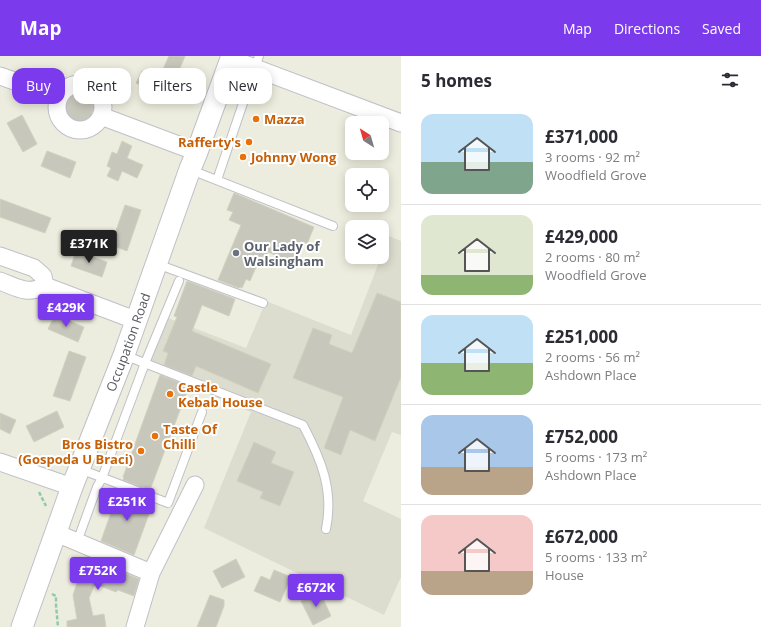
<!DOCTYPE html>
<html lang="en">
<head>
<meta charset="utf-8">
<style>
  body { margin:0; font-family:"Open Sans",sans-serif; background:#f7f7f7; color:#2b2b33; height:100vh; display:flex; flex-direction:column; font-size:15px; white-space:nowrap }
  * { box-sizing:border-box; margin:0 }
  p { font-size:13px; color:#7c7c81 }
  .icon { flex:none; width:22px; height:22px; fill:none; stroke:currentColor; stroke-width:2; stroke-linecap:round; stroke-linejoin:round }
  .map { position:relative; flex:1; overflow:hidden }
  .side { display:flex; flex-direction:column; background:#fff; width:360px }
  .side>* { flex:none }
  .top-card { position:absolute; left:12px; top:12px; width:329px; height:36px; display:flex; gap:8px }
  .needle { width:26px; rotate:323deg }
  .fabs { position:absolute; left:345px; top:60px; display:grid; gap:8px }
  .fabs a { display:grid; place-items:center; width:44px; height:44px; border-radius:8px; background:#fff; box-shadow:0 2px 10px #0003; font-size:20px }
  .price { position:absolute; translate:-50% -34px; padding:0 9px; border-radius:4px; background:#7c3aed; color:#fff; font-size:13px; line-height:26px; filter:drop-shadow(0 1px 2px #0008) }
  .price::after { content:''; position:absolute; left:50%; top:24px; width:12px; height:9px; margin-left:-6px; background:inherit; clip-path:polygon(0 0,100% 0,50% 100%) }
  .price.active { background:#222; color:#fff }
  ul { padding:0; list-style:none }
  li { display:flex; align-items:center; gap:12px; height:100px; padding:0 20px }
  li+li { border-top:1px solid #e1e1e2 }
  li span { display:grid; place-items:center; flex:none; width:112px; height:80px; border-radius:12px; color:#555 }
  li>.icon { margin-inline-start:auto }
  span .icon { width:48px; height:48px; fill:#fffc; stroke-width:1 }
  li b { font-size:17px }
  h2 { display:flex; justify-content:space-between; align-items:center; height:48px; padding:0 20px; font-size:17px }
  .tag { padding:0 14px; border-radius:12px; background:#fff; box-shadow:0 2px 10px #0003; font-size:14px; line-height:36px }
  .tag.active { background:#7c3aed; color:#fff }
  header { display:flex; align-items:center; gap:24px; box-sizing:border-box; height:56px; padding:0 20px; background:#7c3aed; color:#fff }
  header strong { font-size:19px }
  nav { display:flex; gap:22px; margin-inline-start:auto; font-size:14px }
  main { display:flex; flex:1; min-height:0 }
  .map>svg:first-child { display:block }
</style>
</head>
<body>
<header>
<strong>Map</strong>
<nav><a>Map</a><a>Directions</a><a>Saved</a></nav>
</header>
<main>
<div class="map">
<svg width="401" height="571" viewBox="0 0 401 571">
  <rect width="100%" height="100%" fill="#ededdf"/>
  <path fill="#dcddce" d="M389 180 401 185V379L392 376 363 445 401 463V521L384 559 204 472 251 356 148 311 168 262 246 292 266 245 351 279Z"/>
  <path fill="#c7c7bc" stroke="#d2d1bd" d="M169 0H185L168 41 136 27 142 15 159 22Z
    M79 35 89 38 96 46V51L92 56 91 62 84 67 74 66 69 63 64 55V49L68 45 69 40 73 37Z
    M22 59 37 88 23 96 7 67Z
    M122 85 132 90 127 102 143 109 137 122 122 115 118 125 107 120 111 112 107 110 112 96 117 98Z
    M47 95 76 106 70 122 41 110Z
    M234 137 314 171 307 188 301 185 292 206 268 196 266 202 261 200 250 225 246 223 242 232 240 231 239 232 218 224 241 169 229 164 233 156 227 154Z
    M0 143 51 162 45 177 0 161Z
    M125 149 141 154 127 195 111 189Z
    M76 195 107 206 102 221 71 210Z
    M187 225 235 243 229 260 202 249 192 275 271 308 258 337 196 310 192 320 164 309 168 297 163 295 177 261 174 260Z
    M377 237 401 246V321L375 385 350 374 341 399 324 392 343 341 293 322 313 272 332 279 329 288 352 297Z
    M55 259 84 271 78 286 48 273Z
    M69 295 86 301 70 345 53 340Z
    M160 319 189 330 150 434 123 424 124 421H123Z
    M57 355 64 371 34 386 26 370Z
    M0 357 16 364 10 378 0 373Z
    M254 386 276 396 271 407 294 416 280 450 260 442 263 436 237 425Z
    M119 434 153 447 134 499 101 485Z
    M86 501 139 523 134 540 118 534 116 536 95 528 89 542 93 560 104 558 106 571H67V565L77 563 73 539Z
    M236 503 245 521 222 532 213 515Z
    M274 514 291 521 280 546 254 535 261 520 270 524Z
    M320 536 331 560 313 569 301 545Z
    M210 539 224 544V550L216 571H197Z"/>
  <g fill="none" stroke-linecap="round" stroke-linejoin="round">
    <defs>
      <path id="service" d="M191 114 333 170
        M217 124 259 0
        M157 208 263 247
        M124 299 303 369C321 403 334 434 326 473
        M80 413 168 447 202 356
        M77 486 97 431 102 422 145 307 179 225"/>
      <path id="minor" d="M231 3 401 67
        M0 20 59 41
        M57 51a23 23 0 1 1 46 0a23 23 0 1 1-46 0Z
        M101 60 197 96
        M0 200 34 212 43 220 45 230
        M0 225C18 232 27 239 45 230L135 264
        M0 406 72 431
        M56 477 151 517 195 429
        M135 571 151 517"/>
      <g id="tertiary">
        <path id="s1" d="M22 571 72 431 124 299 190 113 197 96 232 0"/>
      </g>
    </defs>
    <use href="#service" stroke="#bfc0c8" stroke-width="10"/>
    <use href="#minor" stroke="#bfc0c8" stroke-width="19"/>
    <use href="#tertiary" stroke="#bfc0c8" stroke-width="23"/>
    <path stroke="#91c9af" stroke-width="2.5" stroke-dasharray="4 2" stroke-linecap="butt" d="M48 405 60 401 64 402
      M39 436 46 450
      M52 538 56 540V549L58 571"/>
    <use href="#service" stroke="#fff" stroke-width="8"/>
    <use href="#minor" stroke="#fff" stroke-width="17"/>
    <use href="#tertiary" stroke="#fff" stroke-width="21"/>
  </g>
  <g fill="#e8710a" stroke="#fff" stroke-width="1.5">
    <circle cx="256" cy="63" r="4"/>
    <circle cx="249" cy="86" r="4"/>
    <circle cx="243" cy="101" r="4"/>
    <circle cx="170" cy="338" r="4"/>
    <circle cx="155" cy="380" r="4"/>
    <circle cx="141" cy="395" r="4"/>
  </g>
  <circle fill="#6b7280" stroke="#fff" stroke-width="1.5" cx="236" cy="197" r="4"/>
  <g text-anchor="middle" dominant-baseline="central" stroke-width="4" stroke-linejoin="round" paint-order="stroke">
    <g font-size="13" font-weight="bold" fill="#c56008" stroke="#fff" text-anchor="start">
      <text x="264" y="63">Mazza</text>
      <text x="241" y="86" text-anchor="end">Rafferty's</text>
      <text x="251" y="101">Johnny Wong</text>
      <text x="178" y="331">Castle<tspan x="178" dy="15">Kebab House</tspan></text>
      <text x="163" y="373">Taste Of<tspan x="163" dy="15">Chilli</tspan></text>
      <text x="133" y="388" text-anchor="end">Bros Bistro<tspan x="133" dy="15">(Gospoda U Braci)</tspan></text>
    </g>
    <g font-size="13" font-weight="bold" fill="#5b616d" stroke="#fff" text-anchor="start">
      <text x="244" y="190">Our Lady of<tspan x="244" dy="15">Walsingham</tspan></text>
    </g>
    <g font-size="13" fill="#585a62" stroke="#fff">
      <text stroke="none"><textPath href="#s1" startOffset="304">Occupation Road</textPath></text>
    </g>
  </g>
</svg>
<div class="fabs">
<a><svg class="needle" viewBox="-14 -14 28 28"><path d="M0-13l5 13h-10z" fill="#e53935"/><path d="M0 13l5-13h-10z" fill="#7c7c81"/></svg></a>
<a><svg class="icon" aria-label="locate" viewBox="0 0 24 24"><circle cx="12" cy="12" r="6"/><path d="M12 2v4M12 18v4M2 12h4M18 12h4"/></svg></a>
<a><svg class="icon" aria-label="layers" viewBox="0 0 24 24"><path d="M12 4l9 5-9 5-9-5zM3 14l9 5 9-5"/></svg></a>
</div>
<b class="price active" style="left:89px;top:208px">£371K</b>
<b class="price" style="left:66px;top:272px">£429K</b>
<b class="price" style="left:127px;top:466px">£251K</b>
<b class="price" style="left:98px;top:535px">£752K</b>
<b class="price" style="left:316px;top:552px">£672K</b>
<div class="top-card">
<a class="tag active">Buy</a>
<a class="tag">Rent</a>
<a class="tag">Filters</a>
<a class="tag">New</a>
</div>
</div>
<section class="side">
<h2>5 homes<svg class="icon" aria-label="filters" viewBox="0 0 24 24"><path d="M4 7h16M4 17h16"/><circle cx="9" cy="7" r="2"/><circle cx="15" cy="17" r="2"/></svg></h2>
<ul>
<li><span style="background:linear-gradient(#bfe0f5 60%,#7fa58c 0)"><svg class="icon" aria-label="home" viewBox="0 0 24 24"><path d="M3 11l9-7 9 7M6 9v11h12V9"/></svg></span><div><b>£371,000</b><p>3 rooms · 92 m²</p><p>Woodfield Grove</p></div></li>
<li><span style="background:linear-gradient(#dfe7d0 75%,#8fb573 0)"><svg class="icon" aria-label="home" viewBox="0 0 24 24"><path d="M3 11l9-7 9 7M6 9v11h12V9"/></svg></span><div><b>£429,000</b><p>2 rooms · 80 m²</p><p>Woodfield Grove</p></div></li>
<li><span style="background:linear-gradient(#bfe0f5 60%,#8fb573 0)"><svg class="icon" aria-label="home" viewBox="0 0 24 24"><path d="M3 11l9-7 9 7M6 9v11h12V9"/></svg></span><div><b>£251,000</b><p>2 rooms · 56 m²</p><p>Ashdown Place</p></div></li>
<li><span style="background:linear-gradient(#a9c7e8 65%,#b9a48a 0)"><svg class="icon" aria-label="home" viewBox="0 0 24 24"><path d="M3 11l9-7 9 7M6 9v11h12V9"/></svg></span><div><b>£752,000</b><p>5 rooms · 173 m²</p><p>Ashdown Place</p></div></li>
<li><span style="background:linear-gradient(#f6c9c9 70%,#b9a48a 0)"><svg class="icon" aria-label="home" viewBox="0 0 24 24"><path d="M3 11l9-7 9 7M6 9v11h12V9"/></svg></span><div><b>£672,000</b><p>5 rooms · 133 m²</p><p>House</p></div></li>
</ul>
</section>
</main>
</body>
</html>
